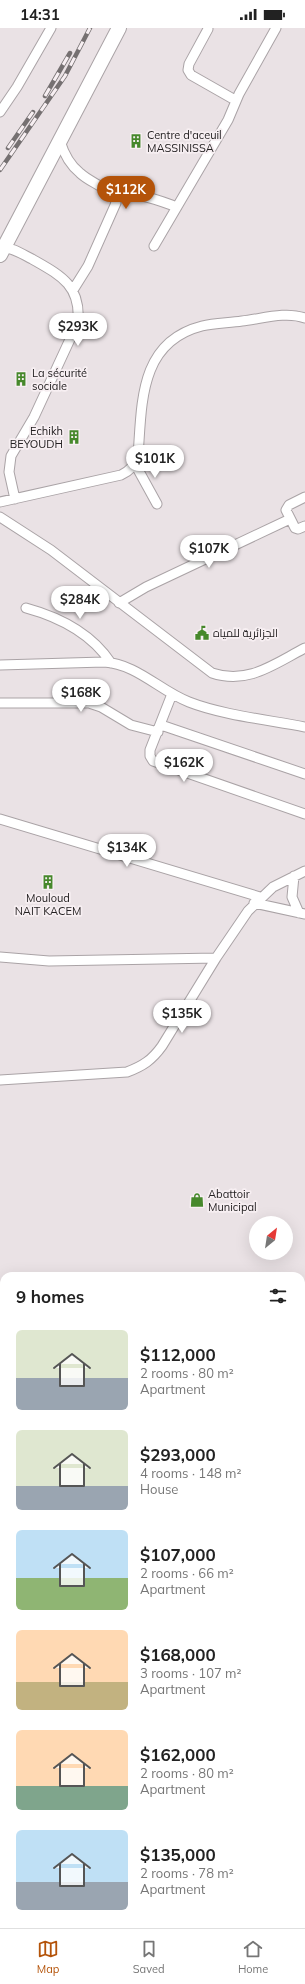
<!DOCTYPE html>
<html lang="en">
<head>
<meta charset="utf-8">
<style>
  body { margin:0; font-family:Mulish,Cairo,sans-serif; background:#f2f2f2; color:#222; height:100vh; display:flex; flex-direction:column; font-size:15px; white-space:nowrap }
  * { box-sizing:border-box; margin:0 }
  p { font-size:13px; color:#767676 }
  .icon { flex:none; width:22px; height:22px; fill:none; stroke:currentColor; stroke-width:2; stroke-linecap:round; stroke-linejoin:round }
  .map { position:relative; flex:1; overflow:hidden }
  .details { position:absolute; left:0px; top:1244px; width:305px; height:656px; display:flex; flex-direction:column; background:#fff; border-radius:12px 12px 0 0; box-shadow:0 4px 16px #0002 }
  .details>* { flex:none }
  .needle { width:26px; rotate:30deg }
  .buttons { position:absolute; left:249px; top:1188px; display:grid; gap:8px }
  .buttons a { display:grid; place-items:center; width:44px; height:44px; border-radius:50%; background:#fff; box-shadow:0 4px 16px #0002; font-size:20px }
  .price { position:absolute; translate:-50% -34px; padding:0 9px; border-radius:14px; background:#fff; color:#222; font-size:13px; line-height:26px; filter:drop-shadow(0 1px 2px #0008) }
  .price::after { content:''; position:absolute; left:50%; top:24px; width:12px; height:9px; margin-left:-6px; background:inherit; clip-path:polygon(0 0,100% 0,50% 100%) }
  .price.selected { background:#b45309; color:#fff }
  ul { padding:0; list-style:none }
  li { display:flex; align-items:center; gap:12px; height:100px; padding:0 16px }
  li span { display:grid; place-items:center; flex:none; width:112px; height:80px; border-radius:6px; color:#555 }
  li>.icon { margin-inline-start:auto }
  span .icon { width:48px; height:48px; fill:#fffc; stroke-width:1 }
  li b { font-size:17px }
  h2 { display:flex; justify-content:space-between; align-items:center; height:48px; padding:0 16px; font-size:17px }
  .status { display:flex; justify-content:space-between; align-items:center; height:28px; padding:0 20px; background:#fff; direction:ltr }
  .status svg { height:11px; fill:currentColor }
  .tab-bar { display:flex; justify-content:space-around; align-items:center; height:56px; border-top:1px solid #e0e0e0; background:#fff; font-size:11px; color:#767676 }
  .tab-bar a { display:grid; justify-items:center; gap:2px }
  .tab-bar .selected { color:#b45309 }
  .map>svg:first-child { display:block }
</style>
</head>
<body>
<div class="status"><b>14:31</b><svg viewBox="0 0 49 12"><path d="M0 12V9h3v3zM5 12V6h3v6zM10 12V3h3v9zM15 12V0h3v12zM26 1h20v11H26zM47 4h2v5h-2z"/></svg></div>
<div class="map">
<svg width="305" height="1900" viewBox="0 0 305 1900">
  <rect width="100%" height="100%" fill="#eae2e5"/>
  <path fill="#eeaa86" d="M301 1439H305V1538H301Z
    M301 1563H305V1624L301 1609Z"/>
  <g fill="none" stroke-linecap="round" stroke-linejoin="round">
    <defs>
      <path id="street" d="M208 1 189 36 188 42 191 47 235 72
        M0 84 17 59 51 0
        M60 113C64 126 70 137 80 145 90 155 113 161 116 175L88 238 73 262
        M113 169C137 163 155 171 177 179
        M154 218 228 92 239 66 276 0
        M0 219C12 219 22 226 32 231 60 247 81 257 78 294L34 389 11 428 9 444 15 471
        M135 436 157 476
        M305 469 289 477 286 482 295 500 298 501 305 498
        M0 474 121 447C130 443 135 437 138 428 142 375 139 314 202 298 215 295 229 295 242 293 261 291 286 283 305 290
        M0 489 51 522 212 645C248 657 274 636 305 620
        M119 575 146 559 290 491
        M26 580C59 589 92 606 111 635
        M0 637 104 634C137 636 160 663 189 674 222 687 269 692 305 699
        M172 666 150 722V728L153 733 305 786
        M0 675H89L101 679 131 697 158 704
        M161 697 305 746
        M0 791 260 869
        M294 848 292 869 299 885
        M254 875 305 886
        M0 929 49 933 216 930
        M0 1052 127 1044C143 1038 152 1032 162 1018L216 930 248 883 273 859 305 843
        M301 1316 305 1317
        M301 1430H305
        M301 1549H305
        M0 1555H4
        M301 1719 305 1718
        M0 1729H4
        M301 1865H305
        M0 1874 4 1873"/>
      <path id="secondary" d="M301 1645 305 1659"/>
      <path id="primary" d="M0 227 119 0"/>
    </defs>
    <use href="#street" stroke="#aaa3a6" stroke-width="11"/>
    <use href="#secondary" stroke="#aaa3a6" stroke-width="15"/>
    <use href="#primary" stroke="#aaa3a6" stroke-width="16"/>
    <use href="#street" stroke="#fff" stroke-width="9"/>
    <use href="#secondary" stroke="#fff" stroke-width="13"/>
    <use href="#primary" stroke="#fff" stroke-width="14"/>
    <defs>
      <path id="rail" d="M45 68 70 25
        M8 120 33 84
        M0 142 65 48 90 0"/>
    </defs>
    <use href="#rail" stroke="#757071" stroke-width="4.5"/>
    <use href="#rail" stroke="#f7eff2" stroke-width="3" stroke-dasharray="9" stroke-linecap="butt"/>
  </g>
  <defs>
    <symbol id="building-bare" viewBox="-9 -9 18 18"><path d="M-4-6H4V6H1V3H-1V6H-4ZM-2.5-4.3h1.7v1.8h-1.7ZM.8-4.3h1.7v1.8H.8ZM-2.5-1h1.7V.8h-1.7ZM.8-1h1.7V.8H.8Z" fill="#46882b" stroke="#f7eff2" stroke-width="2.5" paint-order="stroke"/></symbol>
    <symbol id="civic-bare" viewBox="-9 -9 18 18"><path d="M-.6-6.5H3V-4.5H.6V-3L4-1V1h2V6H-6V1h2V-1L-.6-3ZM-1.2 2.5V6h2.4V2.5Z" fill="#46882b" stroke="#f7eff2" stroke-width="2.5" paint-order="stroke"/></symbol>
    <symbol id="shop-bare" viewBox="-9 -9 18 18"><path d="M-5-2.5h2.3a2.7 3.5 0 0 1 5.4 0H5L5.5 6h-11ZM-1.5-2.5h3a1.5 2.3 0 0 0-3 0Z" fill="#46882b" stroke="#f7eff2" stroke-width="2.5" paint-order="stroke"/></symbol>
  </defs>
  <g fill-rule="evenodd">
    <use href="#building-bare" x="126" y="103" width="20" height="20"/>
    <use href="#building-bare" x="11" y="341" width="20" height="20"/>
    <use href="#building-bare" x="64" y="399" width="20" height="20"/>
    <use href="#civic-bare" x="192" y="595" width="20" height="20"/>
    <use href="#building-bare" x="38" y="844" width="20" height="20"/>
    <use href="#shop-bare" x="187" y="1162" width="20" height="20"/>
  </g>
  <g text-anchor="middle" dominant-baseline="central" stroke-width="3.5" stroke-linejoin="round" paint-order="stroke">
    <g font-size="11" fill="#242122" stroke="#f7eff2" text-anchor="start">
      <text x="147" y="107">Centre d'aceuil<tspan x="147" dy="13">MASSINISSA</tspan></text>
      <text x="32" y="345">La sécurité<tspan x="32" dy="13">sociale</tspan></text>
      <text x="63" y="403" text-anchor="end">Echikh<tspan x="63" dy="13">BEYOUDH</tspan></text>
      <text x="213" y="605">الجزائرية للمياه</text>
      <text x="48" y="870" text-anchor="middle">Mouloud<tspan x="48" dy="13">NAIT KACEM</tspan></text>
      <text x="208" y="1166">Abattoir<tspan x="208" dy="13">Municipal</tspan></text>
    </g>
  </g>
</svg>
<div class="buttons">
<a><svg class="needle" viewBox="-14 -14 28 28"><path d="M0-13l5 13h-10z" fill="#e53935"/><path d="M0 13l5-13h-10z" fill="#767676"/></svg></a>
</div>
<b class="price selected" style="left:126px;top:182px">$112K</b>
<b class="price" style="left:78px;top:319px">$293K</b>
<b class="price" style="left:155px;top:451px">$101K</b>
<b class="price" style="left:209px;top:541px">$107K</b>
<b class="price" style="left:80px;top:592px">$284K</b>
<b class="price" style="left:81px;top:685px">$168K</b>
<b class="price" style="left:184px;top:755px">$162K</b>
<b class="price" style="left:127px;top:840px">$134K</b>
<b class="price" style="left:182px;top:1006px">$135K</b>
<section class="details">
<h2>9 homes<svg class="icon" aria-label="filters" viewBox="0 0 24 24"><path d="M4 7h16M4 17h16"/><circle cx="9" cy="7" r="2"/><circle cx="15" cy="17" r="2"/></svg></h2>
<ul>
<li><span style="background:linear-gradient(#dfe7d0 60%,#9aa5b1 0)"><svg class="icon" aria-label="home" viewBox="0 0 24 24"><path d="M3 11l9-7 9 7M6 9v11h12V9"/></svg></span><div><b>$112,000</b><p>2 rooms · 80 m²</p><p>Apartment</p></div></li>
<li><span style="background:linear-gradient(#dfe7d0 70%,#9aa5b1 0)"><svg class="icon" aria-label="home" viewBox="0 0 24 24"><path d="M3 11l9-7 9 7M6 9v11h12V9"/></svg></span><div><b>$293,000</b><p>4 rooms · 148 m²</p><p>House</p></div></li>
<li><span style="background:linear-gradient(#bfe0f5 60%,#8fb573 0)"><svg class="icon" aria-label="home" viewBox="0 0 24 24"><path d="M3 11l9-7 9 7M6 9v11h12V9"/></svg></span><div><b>$107,000</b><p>2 rooms · 66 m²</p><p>Apartment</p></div></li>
<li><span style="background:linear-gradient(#ffd9b3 65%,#c2b280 0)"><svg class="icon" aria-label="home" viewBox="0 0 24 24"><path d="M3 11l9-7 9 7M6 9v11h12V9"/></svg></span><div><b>$168,000</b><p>3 rooms · 107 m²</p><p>Apartment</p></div></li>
<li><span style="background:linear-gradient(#ffd9b3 70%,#7fa58c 0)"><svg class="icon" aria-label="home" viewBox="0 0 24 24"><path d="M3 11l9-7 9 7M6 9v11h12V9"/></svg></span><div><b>$162,000</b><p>2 rooms · 80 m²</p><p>Apartment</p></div></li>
<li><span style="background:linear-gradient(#bfe0f5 65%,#9aa5b1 0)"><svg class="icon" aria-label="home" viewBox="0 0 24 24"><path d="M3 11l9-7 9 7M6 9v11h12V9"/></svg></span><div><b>$135,000</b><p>2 rooms · 78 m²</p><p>Apartment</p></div></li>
</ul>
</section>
</div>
<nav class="tab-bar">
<a class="selected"><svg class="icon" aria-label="map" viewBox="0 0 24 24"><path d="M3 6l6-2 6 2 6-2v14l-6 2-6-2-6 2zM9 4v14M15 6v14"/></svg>Map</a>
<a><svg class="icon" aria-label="saved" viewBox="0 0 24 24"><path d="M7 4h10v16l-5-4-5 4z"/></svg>Saved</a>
<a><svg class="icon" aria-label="home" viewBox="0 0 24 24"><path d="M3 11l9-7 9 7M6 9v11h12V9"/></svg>Home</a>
</nav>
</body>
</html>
